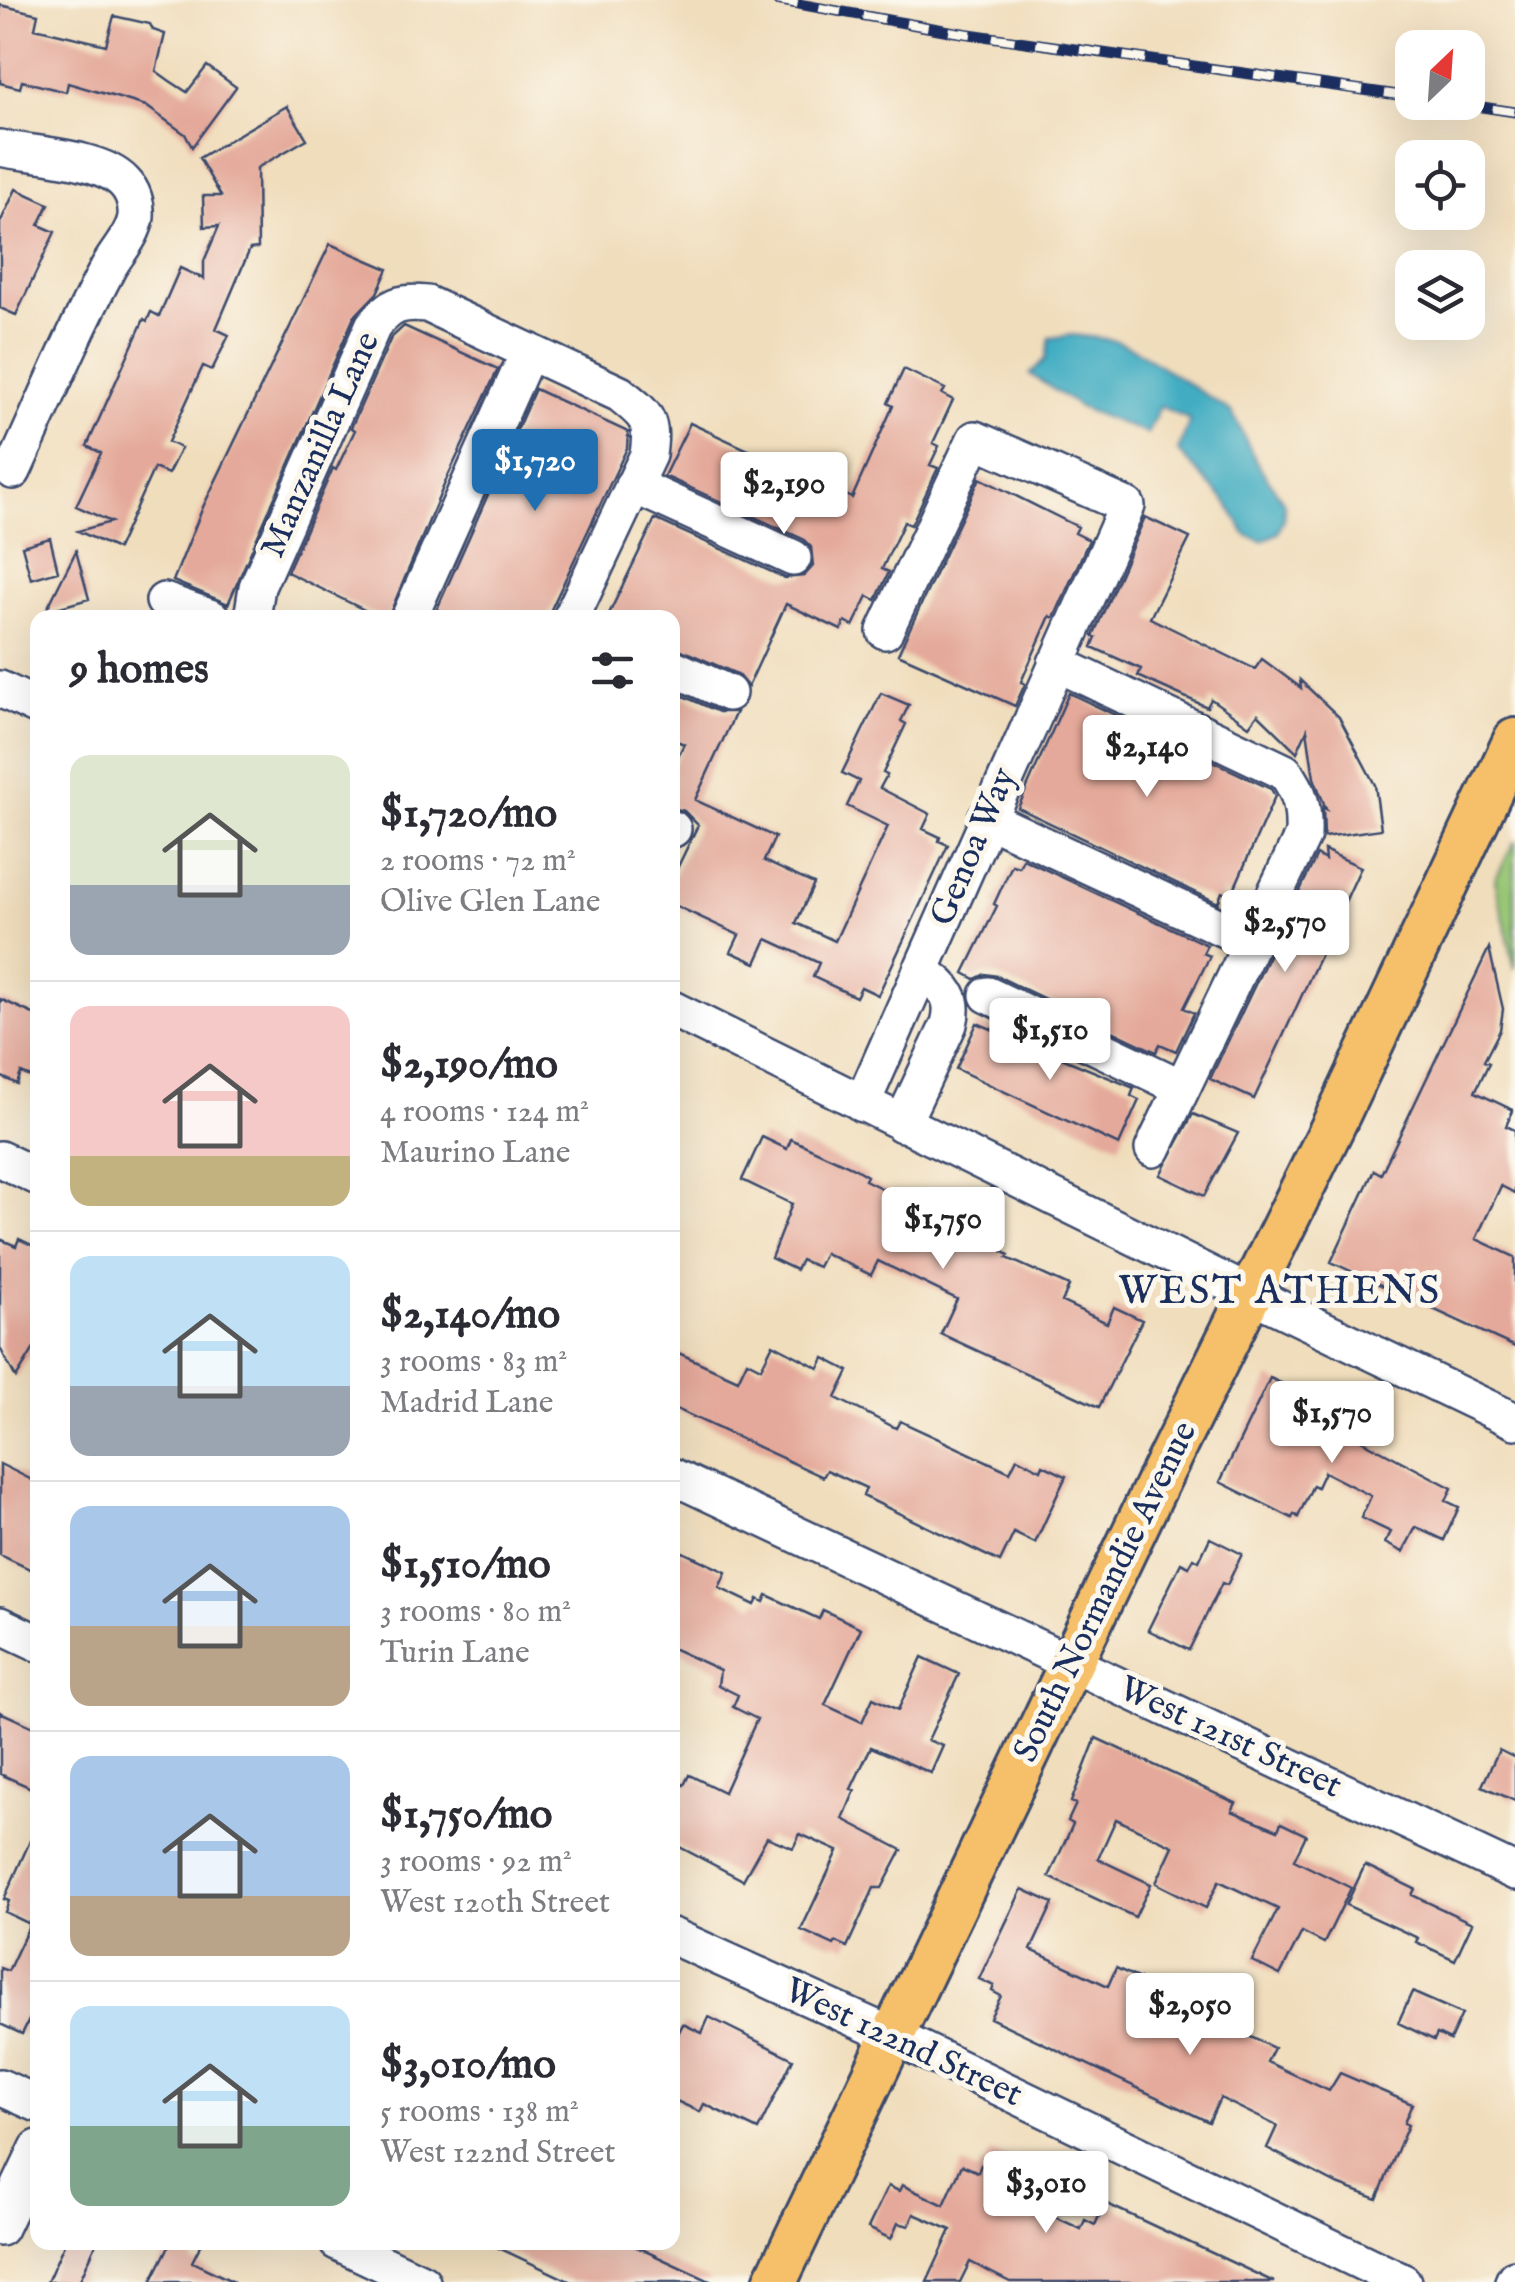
<!DOCTYPE html>
<html lang="en">
<head>
<meta charset="utf-8">
<style>
  body { margin:0; font-family:"IM FELL English",serif; background:#f7f7f7; color:#2b2b33; height:100vh; display:flex; flex-direction:column; font-size:38px; white-space:nowrap }
  * { box-sizing:border-box; margin:0 }
  p { font-size:32px; color:#7c7c81 }
  .icon { flex:none; width:55px; height:55px; fill:none; stroke:currentColor; stroke-width:2; stroke-linecap:round; stroke-linejoin:round }
  .map { position:relative; flex:1; overflow:hidden }
  .sheet { position:absolute; left:30px; top:610px; width:650px; height:1640px; display:flex; flex-direction:column; background:#fff; border-radius:20px; box-shadow:0 10px 40px #0002 }
  .sheet>* { flex:none }
  .needle { width:65px; rotate:25deg }
  .tools { position:absolute; left:1395px; top:30px; display:grid; gap:20px }
  .tools a { display:grid; place-items:center; width:90px; height:90px; border-radius:20px; background:#fff; box-shadow:0 10px 40px #0002; font-size:50px }
  .price { position:absolute; translate:-50% -85px; padding:0 22px; border-radius:10px; background:#fff; color:#222; font-size:32px; line-height:65px; filter:drop-shadow(0 2px 5px #0008) }
  .price::after { content:''; position:absolute; left:50%; top:60px; width:30px; height:22px; margin-left:-15px; background:inherit; clip-path:polygon(0 0,100% 0,50% 100%) }
  .price.on { background:#1f6fb2; color:#fff }
  ul { padding:0; list-style:none }
  li { display:flex; align-items:center; gap:30px; height:250px; padding:0 40px }
  li+li { border-top:2px solid #e1e1e2 }
  li span { display:grid; place-items:center; flex:none; width:280px; height:200px; border-radius:20px; color:#555 }
  li>.icon { margin-inline-start:auto }
  span .icon { width:120px; height:120px; fill:#fffc; stroke-width:1 }
  li b { font-size:42px }
  h2 { display:flex; justify-content:space-between; align-items:center; height:120px; padding:0 40px; font-size:42px }
  .map>svg:first-child { display:block }
</style>
</head>
<body>
<div class="map">
<svg width="1515" height="2282" viewBox="0 0 1515 2282">
  <rect width="100%" height="100%" fill="#fbf7ec"/>
  <filter id="ink" filterUnits="userSpaceOnUse"><feTurbulence type="fractalNoise" baseFrequency=".01" numOctaves="2"/><feDisplacementMap in="SourceGraphic" scale="20" xChannelSelector="R" yChannelSelector="G"/><feConvolveMatrix kernelMatrix="1 2 1 2 8 2 1 2 1" color-interpolation-filters="sRGB"/></filter>
  <filter id="wash" filterUnits="userSpaceOnUse"><feTurbulence type="fractalNoise" baseFrequency=".0048" numOctaves="4" result="noise"/><feDisplacementMap in="SourceGraphic" scale="40" xChannelSelector="R" yChannelSelector="G"/><feGaussianBlur stdDeviation="2.25" result="paint"/><feColorMatrix in="noise" values="0 0 0 0 0 0 0 0 0 0 0 0 0 0 0 0 0 1.4 0 .05"/><feComposite in="paint" operator="in"/></filter>
  <g filter="url(#wash)">
    <rect width="100%" height="100%" fill="#f0ddbc"/>
    <path fill="#98c674" stroke="#5a7a69" stroke-width="2.5" d="M1515 841V969L1495 880Z"/>
    <path fill="#43adc2" stroke="#2f6e90" stroke-width="2.5" d="M1073 335 1114 340 1133 348 1232 412 1256 461 1284 503V519L1278 533 1262 541 1246 535 1228 504 1178 451 1190 420 1160 406 1147 434 1081 408 1030 374 1045 359 1050 338Z"/>
    <g id="blocks">
      <path fill="#e4a99a" d="M0 5 38 14 35 28 106 45 114 16 150 24 153 30 165 34 156 71 170 81 187 92 207 66 236 87 192 147 185 134 146 106 68 83 66 92 22 81 20 88 0 83Z
        M287 106 307 139 257 168 258 248 250 249 216 329 229 335 212 370 203 366 168 442 181 448 168 474 154 468 117 549 78 531 111 522 76 506 101 453 87 446 144 319 147 321 151 312 159 316 180 268 204 279V261L219 226 204 227 203 196H221L199 158Z
        M16 189 49 204 39 225 55 232 16 315 0 308V223Z
        M330 244 388 269 377 293 354 317 228 604 173 581 203 507Z
        M404 326 498 369 447 478 388 618H381L287 572 333 468 336 470 355 430 351 428 391 338Z
        M904 369 945 389 942 394 953 400 933 443 939 446 930 465 938 468 911 525 904 522 882 569 889 572 876 600 868 596 853 626 845 622 841 630 786 604 748 687 737 674 672 646V618H607L655 519 785 578 804 576 813 566 811 547 803 539 664 476 690 423 852 498 893 406 888 403Z
        M535 389 628 432 627 448 547 618H433Z
        M980 478 1078 527 1075 533 1089 540 1054 618 1050 616 1021 682 1025 684 1015 706 898 654Z
        M1145 517 1190 538 1150 618 1255 669 1262 659 1301 688 1300 680 1339 717 1375 785 1381 829 1324 837 1323 807 1326 809 1314 778 1307 730 1297 752 1258 714 1249 726 1211 699 1207 707 1138 676 1141 669 1092 647 1096 637 1093 636Z
        M50 538 58 571 31 579 22 546Z
        M76 551 89 599 46 611Z
        M672 691 719 712H736L695 800 775 837 764 861 814 884 796 923 835 941 888 826 847 806 859 781 842 773 881 693 909 705 901 721 906 724 883 773 887 775 880 788 930 814 923 829 940 837 939 841 948 845 878 995 861 987 856 997 813 977 819 963 767 939 756 963 731 952 739 935 672 904V879L698 825 684 811 672 808V768L684 744 672 739Z
        M1069 693 1271 789 1275 796 1231 896 1222 892 1218 903 1018 808Z
        M1324 850 1361 867 1254 1099 1210 1079 1317 855 1325 860Z
        M1023 859 1207 945 1203 953 1210 956 1184 1008 1194 1013 1176 1051 1160 1044 1156 1052 997 976 985 974 975 979 964 973 997 906 994 904 1012 865 1019 867Z
        M1489 948 1503 1009 1500 1030 1484 1061 1489 1063 1475 1092 1513 1110 1506 1126 1515 1130V1193L1501 1186 1476 1239 1515 1257V1347L1331 1262 1374 1170 1381 1174Z
        M0 999 38 1016V1080L21 1073 17 1084 0 1076Z
        M977 1023 1134 1088 1131 1096 1139 1100 1119 1145 956 1069Z
        M1193 1114 1238 1133 1204 1196 1160 1175Z
        M762 1137 787 1149 791 1139 854 1168 867 1176 865 1180 899 1197 887 1222 940 1247 951 1224 1009 1255 1007 1258 1069 1286 1062 1302 1107 1323 1114 1307 1142 1320 1099 1407 941 1334 957 1299 878 1261 871 1275 825 1253 818 1267 801 1260 796 1270 771 1258 792 1204 742 1180Z
        M0 1239 16 1246 19 1239 38 1248V1342L16 1378 0 1348Z
        M773 1344 819 1368 824 1358 849 1371 836 1398 896 1428 900 1421 1010 1472 1017 1458 1041 1470 1043 1465 1066 1476 1035 1543 1014 1533 1000 1562 863 1496 866 1488 827 1470 823 1477 672 1407V1350L738 1380 747 1361 761 1368Z
        M1270 1378 1368 1424 1361 1440 1452 1488 1446 1501 1459 1507 1444 1540 1416 1527 1403 1552 1385 1543 1391 1532 1361 1518 1371 1496 1324 1472 1317 1487 1313 1485 1298 1517 1294 1514 1292 1518 1220 1482Z
        M0 1464 38 1483V1573L0 1555Z
        M1210 1538 1242 1554 1227 1585 1222 1583 1189 1650 1148 1630 1181 1563 1189 1567 1194 1558 1199 1561Z
        M672 1547 726 1572 719 1588 755 1605 758 1599 764 1602 767 1595 819 1619 823 1610 861 1628 825 1705 862 1722 873 1698 898 1710 922 1657 959 1674 928 1740 943 1746 931 1773 871 1747 851 1789 855 1790 843 1819 902 1850 882 1888H874L847 1947 836 1942 834 1945 801 1930 838 1851 800 1834 793 1848 767 1837 743 1880 672 1843V1779L684 1785 689 1775 724 1792 757 1719 733 1707 738 1695 718 1685 720 1670 672 1648Z
        M0 1712 38 1729V1791L0 1774Z
        M1096 1738 1236 1803 1232 1811 1278 1830 1281 1823 1306 1835 1294 1860 1351 1888 1324 1943 1302 1932 1280 1975 1252 1961 1278 1909 1219 1881 1206 1908 1156 1883 1173 1846 1116 1819 1098 1859 1151 1884 1135 1917 1049 1877 1073 1824 1068 1821 1076 1804 1071 1802Z
        M1499 1750 1515 1758V1801L1482 1786Z
        M38 1823V2002L22 2034 0 2024V1968L8 1971 30 1924 5 1912 9 1901 4 1899Z
        M1365 1865 1415 1889 1412 1895 1472 1923 1455 1960 1416 1942 1418 1938 1346 1905Z
        M1022 1889 1053 1903 1031 1950 1108 1986 1116 1968 1142 1980 1140 1984 1274 2048 1267 2062 1329 2091 1340 2073 1412 2104 1404 2123 1408 2125 1377 2199 1335 2183 1267 2148 1277 2126 1220 2098 1209 2122 990 2018 1001 1996 992 1991 994 1986 979 1979Z
        M1412 1992 1462 2014 1450 2040 1437 2034 1434 2040 1398 2023Z
        M709 2017 793 2059 758 2130 704 2104 700 2112 672 2099V2046L683 2024 702 2033Z
        M991 2152 1047 2176 1036 2198 1046 2203 1042 2211 1081 2229 1085 2220 1095 2225 1105 2203 1274 2282H1010L970 2262 960 2282H927L951 2230 914 2214 909 2226 898 2223 891 2239 868 2228 888 2186 899 2191 902 2185 944 2205 962 2165 978 2172 981 2165 985 2167Z
        M65 2242H97L79 2282H47Z
        M171 2242H202L192 2262 234 2282H151Z
        M486 2242H626L712 2282H571Z"/>
    </g>
  </g>
  <g filter="url(#ink)">
    <use href="#blocks" fill-opacity="0" stroke="#3b496c" stroke-width="2.5"/>
    <g fill="none" stroke-linecap="round" stroke-linejoin="round">
      <defs>
        <path id="minor" d="M0 148C34 155 100 157 124 182 133 191 137 204 136 217 133 237 116 252 107 270 72 335 44 404 13 471
          M633 485 793 558
          M164 601 212 618
          M252 618 257 587 373 326C390 305 401 301 427 304L620 394C647 416 653 419 648 455L571 618
          M409 618 529 351
          M1056 663 1285 772C1301 793 1304 809 1303 835L1153 1149
          M672 667 728 693
          M0 689 38 707
          M986 818 1252 942
          M672 829H673
          M988 995 1181 1087
          M672 1009 1250 1294 1515 1421
          M862 1104 1127 506 975 439 885 631
          M902 1124 949 1024C957 994 942 987 921 970
          M0 1159 38 1177
          M672 1476 1515 1872
          M0 1625 38 1643
          M672 1936 893 2036 1403 2282
          M0 2087 38 2104
          M0 2228 38 2148
          M337 2242 422 2282
          M1513 2282 1515 2278"/>
        <path id="major" d="M775 2282 1164 1469 1332 1128 1515 740"/>
      </defs>
      <use href="#minor" stroke="#3b496c" stroke-width="40"/>
      <use href="#major" stroke="#3b496c" stroke-width="48"/>
      <use href="#minor" stroke="#fff" stroke-width="35"/>
      <use href="#major" stroke="#f6c06b" stroke-width="42"/>
      <defs>
        <path id="rail" d="M776 0 955 32 1412 97
          M1449 102 1515 112"/>
      </defs>
      <use href="#rail" stroke="#1b2f5e" stroke-width="11"/>
      <use href="#rail" stroke="#fbf7ec" stroke-width="8" stroke-dasharray="22" stroke-linecap="butt"/>
    </g>
  </g>
  <g text-anchor="middle" dominant-baseline="central" stroke-width="10" stroke-linejoin="round" paint-order="stroke">
    <g font-size="35" fill="#1b2f5e" stroke="#fbf7ec">
      <text transform="translate(321 445) rotate(-66)">Manzanilla Lane</text>
      <text transform="translate(974 847) rotate(-67)">Genoa Way</text>
      <text transform="translate(1106 1592) rotate(-64)">South Normandie Avenue</text>
      <text transform="translate(1230 1738) rotate(25)">West 121st Street</text>
      <text transform="translate(903 2043) rotate(25)">West 122nd Street</text>
    </g>
    <g font-size="40" letter-spacing="2.5" fill="#1b2f5e" stroke="#fbf7ec">
      <text x="1280" y="1292">WEST ATHENS</text>
    </g>
  </g>
</svg>
<div class="tools">
<a><svg class="needle" viewBox="-14 -14 28 28"><path d="M0-13l5 13h-10z" fill="#e53935"/><path d="M0 13l5-13h-10z" fill="#7c7c81"/></svg></a>
<a><svg class="icon" aria-label="locate" viewBox="0 0 24 24"><circle cx="12" cy="12" r="6"/><path d="M12 2v4M12 18v4M2 12h4M18 12h4"/></svg></a>
<a><svg class="icon" aria-label="layers" viewBox="0 0 24 24"><path d="M12 4l9 5-9 5-9-5zM3 14l9 5 9-5"/></svg></a>
</div>
<b class="price on" style="left:535px;top:514px">$1,720</b>
<b class="price" style="left:784px;top:537px">$2,190</b>
<b class="price" style="left:1147px;top:800px">$2,140</b>
<b class="price" style="left:1285px;top:975px">$2,570</b>
<b class="price" style="left:1050px;top:1083px">$1,510</b>
<b class="price" style="left:943px;top:1272px">$1,750</b>
<b class="price" style="left:1332px;top:1466px">$1,570</b>
<b class="price" style="left:1190px;top:2058px">$2,050</b>
<b class="price" style="left:1046px;top:2236px">$3,010</b>
<section class="sheet">
<h2>9 homes<svg class="icon" aria-label="filters" viewBox="0 0 24 24"><path d="M4 7h16M4 17h16"/><circle cx="9" cy="7" r="2"/><circle cx="15" cy="17" r="2"/></svg></h2>
<ul>
<li><span style="background:linear-gradient(#dfe7d0 65%,#9aa5b1 0)"><svg class="icon" aria-label="home" viewBox="0 0 24 24"><path d="M3 11l9-7 9 7M6 9v11h12V9"/></svg></span><div><b>$1,720/mo</b><p>2 rooms · 72 m²</p><p>Olive Glen Lane</p></div></li>
<li><span style="background:linear-gradient(#f6c9c9 75%,#c2b280 0)"><svg class="icon" aria-label="home" viewBox="0 0 24 24"><path d="M3 11l9-7 9 7M6 9v11h12V9"/></svg></span><div><b>$2,190/mo</b><p>4 rooms · 124 m²</p><p>Maurino Lane</p></div></li>
<li><span style="background:linear-gradient(#bfe0f5 65%,#9aa5b1 0)"><svg class="icon" aria-label="home" viewBox="0 0 24 24"><path d="M3 11l9-7 9 7M6 9v11h12V9"/></svg></span><div><b>$2,140/mo</b><p>3 rooms · 83 m²</p><p>Madrid Lane</p></div></li>
<li><span style="background:linear-gradient(#a9c7e8 60%,#b9a48a 0)"><svg class="icon" aria-label="home" viewBox="0 0 24 24"><path d="M3 11l9-7 9 7M6 9v11h12V9"/></svg></span><div><b>$1,510/mo</b><p>3 rooms · 80 m²</p><p>Turin Lane</p></div></li>
<li><span style="background:linear-gradient(#a9c7e8 70%,#b9a48a 0)"><svg class="icon" aria-label="home" viewBox="0 0 24 24"><path d="M3 11l9-7 9 7M6 9v11h12V9"/></svg></span><div><b>$1,750/mo</b><p>3 rooms · 92 m²</p><p>West 120th Street</p></div></li>
<li><span style="background:linear-gradient(#bfe0f5 60%,#7fa58c 0)"><svg class="icon" aria-label="home" viewBox="0 0 24 24"><path d="M3 11l9-7 9 7M6 9v11h12V9"/></svg></span><div><b>$3,010/mo</b><p>5 rooms · 138 m²</p><p>West 122nd Street</p></div></li>
</ul>
</section>
</div>
</body>
</html>
